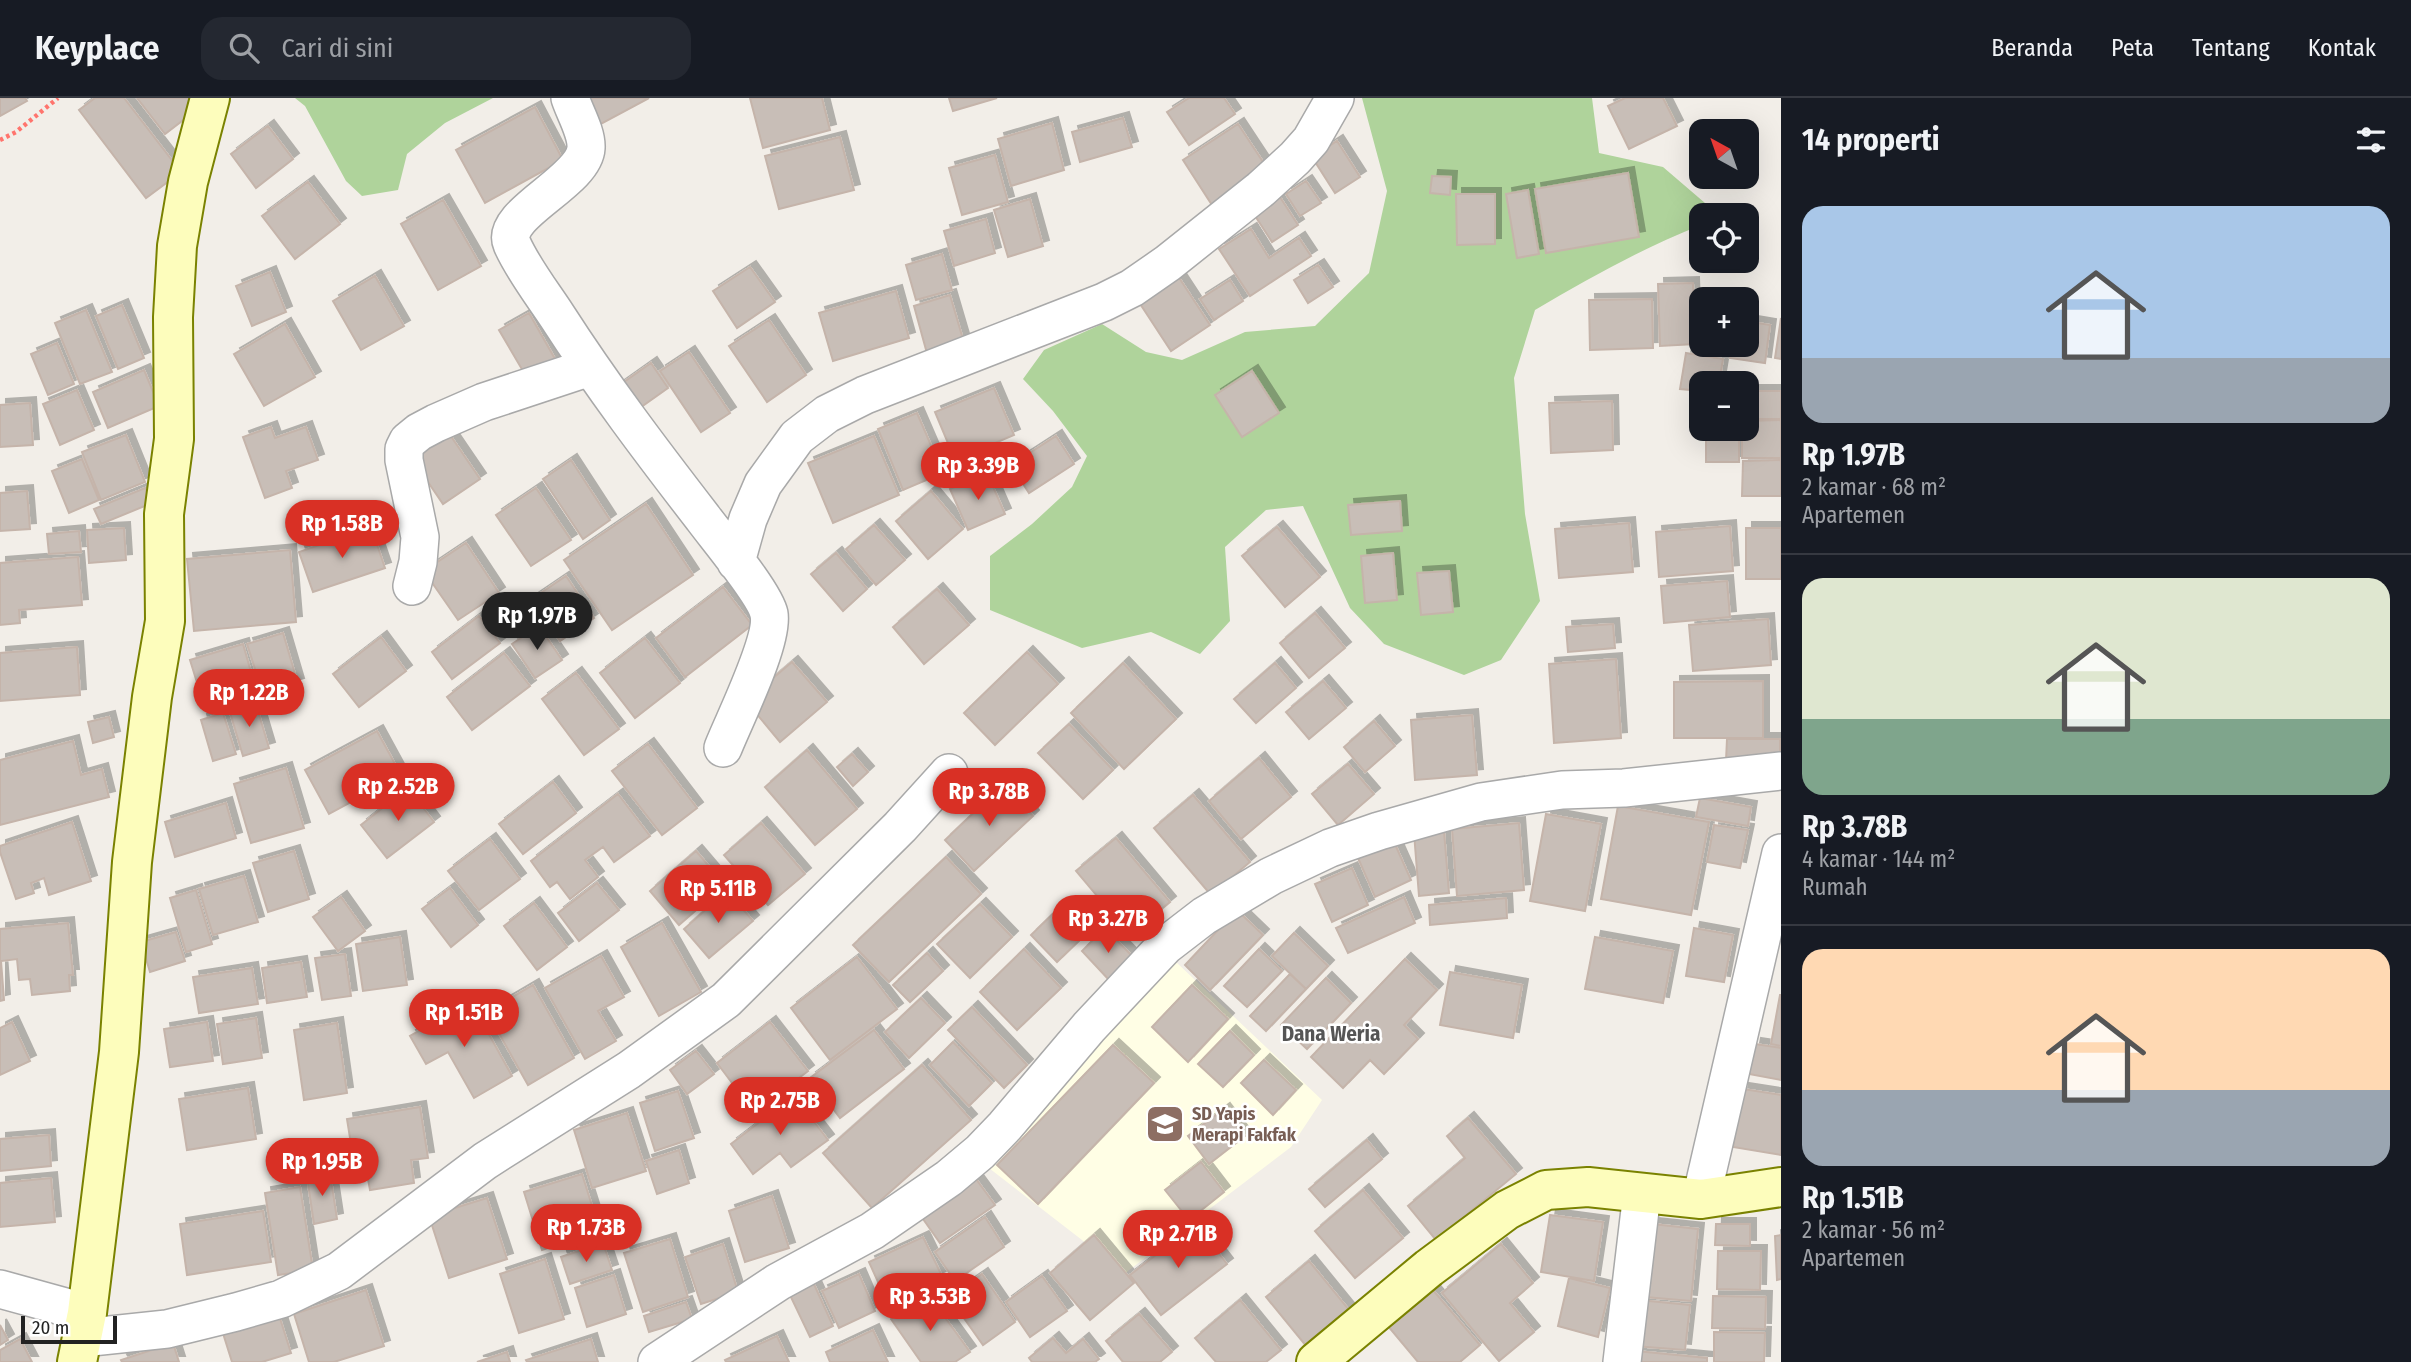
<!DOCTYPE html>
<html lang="id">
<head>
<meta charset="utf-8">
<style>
  body { margin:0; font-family:"Fira Sans Condensed",sans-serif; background:#242831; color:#f1f3f6; height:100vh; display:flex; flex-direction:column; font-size:26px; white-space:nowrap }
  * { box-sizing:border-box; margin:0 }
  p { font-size:23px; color:#9ea1a6 }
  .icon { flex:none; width:38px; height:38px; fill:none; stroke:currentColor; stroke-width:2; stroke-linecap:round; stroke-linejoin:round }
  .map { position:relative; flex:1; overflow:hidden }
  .drawer { display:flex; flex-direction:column; background:#171b24; width:630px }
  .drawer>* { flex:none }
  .needle { width:46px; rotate:320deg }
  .controls { position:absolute; left:1689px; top:21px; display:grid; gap:14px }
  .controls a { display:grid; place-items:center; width:70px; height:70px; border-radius:14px; background:#171b24; box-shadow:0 7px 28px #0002; font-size:35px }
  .scale { position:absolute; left:21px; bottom:18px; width:96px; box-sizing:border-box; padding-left:7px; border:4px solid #222; border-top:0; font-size:19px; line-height:24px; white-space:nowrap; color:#222; -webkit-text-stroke:5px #fff; paint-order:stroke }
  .price { position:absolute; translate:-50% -60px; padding:0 16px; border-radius:24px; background:#d93025; color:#fff; font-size:23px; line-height:46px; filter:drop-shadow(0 2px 4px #0008) }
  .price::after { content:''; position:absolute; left:50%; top:42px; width:21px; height:16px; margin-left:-10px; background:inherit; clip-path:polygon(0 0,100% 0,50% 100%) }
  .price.on { background:#222; color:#fff }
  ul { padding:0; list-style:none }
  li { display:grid; align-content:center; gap:14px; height:371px; padding:0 21px }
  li+li { border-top:2px solid #363941 }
  li span { display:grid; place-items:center; height:217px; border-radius:21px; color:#555 }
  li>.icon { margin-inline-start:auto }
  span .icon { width:126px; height:126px; fill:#fffc; stroke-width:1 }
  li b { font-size:30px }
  h2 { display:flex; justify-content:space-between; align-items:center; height:84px; padding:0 21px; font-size:30px }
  header { display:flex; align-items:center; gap:42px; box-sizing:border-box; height:98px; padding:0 35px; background:#171b24; border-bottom:2px solid #363941 }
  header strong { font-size:33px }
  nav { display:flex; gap:38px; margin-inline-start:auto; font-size:24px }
  .search { width:490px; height:63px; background:#242831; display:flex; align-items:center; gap:18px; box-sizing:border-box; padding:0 24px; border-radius:21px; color:#9ea1a6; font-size:26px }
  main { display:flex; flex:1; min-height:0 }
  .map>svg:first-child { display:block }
</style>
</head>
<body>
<header>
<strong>Keyplace</strong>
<div class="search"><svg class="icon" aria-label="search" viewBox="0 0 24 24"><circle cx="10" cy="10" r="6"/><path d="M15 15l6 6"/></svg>Cari di sini</div>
<nav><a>Beranda</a><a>Peta</a><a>Tentang</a><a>Kontak</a></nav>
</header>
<main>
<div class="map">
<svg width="1781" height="1264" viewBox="0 0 1781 1264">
  <defs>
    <filter id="shadow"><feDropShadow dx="6" dy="-6" stdDeviation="0" flood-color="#0004"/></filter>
  </defs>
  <rect width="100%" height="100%" fill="#f2eee8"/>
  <path fill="#fffee5" d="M1176 864 1322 1002 1291 1049 1120 1179 1082 1142 985 1067Z"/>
  <path fill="#afd39b" d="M295 0H493L445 25 407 56 398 92 362 98 346 83 305 8Z
    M1362 0H1592L1599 55 1663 69 1719 117H1701V127C1643 150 1589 180 1535 212L1514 280 1525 416 1540 503 1501 562 1464 577 1384 546 1350 510 1303 408 1266 412 1225 449 1230 523 1200 556 1151 534 1082 550 990 512V458L1032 426 1072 389 1087 358 1053 313 1023 281 1044 252 1102 226 1146 254 1182 262 1245 234 1315 228 1369 175 1387 93Z"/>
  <path fill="#c8beb7" stroke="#c5b4aa" stroke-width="2" filter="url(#shadow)" d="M0 0H25L27 3 0 18Z
    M95 0H124L181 74 146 100 79 12Z
    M137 0H206L208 3 165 36Z
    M584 0H649L599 27Z
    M750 0H822L830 32 763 50Z
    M949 0H997L953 13Z
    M1189 0H1224L1235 16 1189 47 1167 14Z
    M1625 0H1663L1677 28 1629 51 1608 8Z
    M535 9 563 62 485 105 456 52Z
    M1123 20 1132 49 1080 64 1072 34Z
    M1052 25 1064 72 1011 88 998 41Z
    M1238 26 1267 70 1212 107 1183 62Z
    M268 28 293 61 256 90 231 56Z
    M840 39 854 92 779 111 765 58Z
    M1337 43 1360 79 1335 95 1312 59Z
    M995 57 1008 104 962 117 949 70Z
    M1628 75 1639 139 1546 155 1535 91Z
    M1432 78 1451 79 1450 97 1430 95Z
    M1306 83 1321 105 1300 118 1286 96Z
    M308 84 340 126 295 161 262 118Z
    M1528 92 1539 156 1517 160 1506 96Z
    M1278 96 1298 127 1272 144 1252 113Z
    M1456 96H1495V146L1457 147Z
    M1030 101 1043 148 1008 159 994 112Z
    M443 102 481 168 438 192 401 126Z
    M986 121 995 155 954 168 944 133Z
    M1251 131 1269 160 1299 140 1311 158 1250 198 1219 151Z
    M942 156 952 192 916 202 906 167Z
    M1318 167 1333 189 1308 205 1294 182Z
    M750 169 775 204 737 230 713 193Z
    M1174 172 1210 227 1171 253 1135 198Z
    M270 174 286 214 252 228 236 188Z
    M375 178 404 228 361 252 333 203Z
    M1230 182 1243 203 1214 222 1200 201Z
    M1693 185 1695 246 1660 248 1658 186Z
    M896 193 909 240 833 263 819 215Z
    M950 197 965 248 928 259 914 208Z
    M1652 201 1653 250 1590 252 1589 202Z
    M122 207 144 260 118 271 96 218Z
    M86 212 112 274 80 286 55 225Z
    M529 215 559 268 530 285 499 232Z
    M1781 220V261L1775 260Z
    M769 222 806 277 767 304 729 248Z
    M1746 223 1770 227 1765 265 1730 260 1732 247H1746Z
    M285 226 315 279 264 308 234 256Z
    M57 245 74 286 48 297 31 256Z
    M689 254 730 315 701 334 660 273Z
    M1686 255 1723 261 1719 285H1701V293L1680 291Z
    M651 265 668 290 634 314 617 289Z
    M144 272 159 308 108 330 93 294Z
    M1252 273 1279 315 1242 339 1215 297Z
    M994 290 1014 337 955 362 935 314Z
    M77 292 94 332 60 347 43 306Z
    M1746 293H1781V321H1746Z
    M1612 303 1613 352 1551 355 1549 305Z
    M30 305 33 347 0 349V307Z
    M917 315 943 375 903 392 878 331Z
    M1781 322V360H1742V331H1746V323Z
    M271 329 275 340 306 329 318 362 286 373 292 390 265 400 243 339Z
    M446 331 480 381 443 406 409 356Z
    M1706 333H1739V364H1706Z
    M126 337 145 384 101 402 82 354Z
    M874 338 899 397 833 425 808 365Z
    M1056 338 1074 366 1029 395 1011 367Z
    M82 361 99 402 69 415 52 373Z
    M571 362 610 422 583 441 543 381Z
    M1781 362V398H1742L1743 363Z
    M987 375 1005 416 968 432 950 391Z
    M145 390 152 405 101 426 94 411Z
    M536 390 571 442 531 468 496 417Z
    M27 393 30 431 0 433V395Z
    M931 393 963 431 928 461 896 423Z
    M1400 403 1402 433 1351 437 1348 407Z
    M646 406 693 477 612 532 564 462Z
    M1629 425 1633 474 1559 480 1555 431Z
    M874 427 905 462 876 487 846 451Z
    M1730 428 1733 473 1659 479 1656 434Z
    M371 429 385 470 313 494 299 454Z
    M1277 429 1320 479 1285 509 1242 458Z
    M124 430 126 462 89 465 87 432Z
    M1746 430H1781V481H1746Z
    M79 433 81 454 49 456 47 436Z
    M466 445 499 495 458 522 424 473Z
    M290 452 296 524 194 533 187 461Z
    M836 455 867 491 843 513 811 476Z
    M1393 455 1397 502 1365 505 1361 458Z
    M78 459 82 507 19 512 20 525 0 527V465Z
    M1449 473 1453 514 1421 517 1417 475Z
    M566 478 594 520 560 543 532 501Z
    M1727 483 1730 519 1664 525 1661 488Z
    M723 489 752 527 685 579 656 540Z
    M937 491 969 527 924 566 893 529Z
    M1315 515 1345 550 1309 580 1280 545Z
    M479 518 500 545 452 581 432 554Z
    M1768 521 1771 567 1693 573 1689 527Z
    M1613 526 1615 550 1568 554 1566 529Z
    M539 528 562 562 535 580 512 546Z
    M283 535 298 586 263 596 247 546Z
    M381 539 406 573 359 609 333 576Z
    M645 540 680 585 635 620 600 575Z
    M243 546 255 588 203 604 190 562Z
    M77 549 80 597 0 603V555Z
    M1027 554 1058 586 995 647 964 615Z
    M504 555 530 588 472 632 447 599Z
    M1616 561 1621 640 1554 645 1549 566Z
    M792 564 827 604 780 644 746 603Z
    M1123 565 1176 621 1124 671 1071 615Z
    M1275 565 1296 590 1256 625 1234 601Z
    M576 575 619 631 584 657 542 601Z
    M1323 583 1346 610 1309 641 1286 614Z
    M1763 583V640H1674V584Z
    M255 603 269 650 243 658 229 611Z
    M223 615 236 656 213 663 201 622Z
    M1472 617 1477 677 1415 682 1411 622Z
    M109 619 114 639 93 645 88 624Z
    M1374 623 1395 648 1365 674 1344 649Z
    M1069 626 1113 672 1083 701 1038 655Z
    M377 633 401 677 329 716 305 672Z
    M1727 641H1780V663H1726Z
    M73 643 81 677 102 671 109 699 0 727V662Z
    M648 646 697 710 662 737 612 673Z
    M807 652 857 711 815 747 765 689Z
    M852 656 868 674 853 688 837 669Z
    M1259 660 1291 699 1241 741 1209 703Z
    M1348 666 1374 696 1338 727 1312 696Z
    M286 670 304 730 251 745 234 686Z
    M553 684 576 715 523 756 499 726Z
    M1003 687 1033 718 974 773 945 742Z
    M408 690 434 724 387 760 361 727Z
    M618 696 650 738 614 764 603 749 585 762 598 779 570 801 557 784 550 789 531 763Z
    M1193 697 1250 764 1211 797 1154 730Z
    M1700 700 1751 709 1748 728 1696 719Z
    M226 705 236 740 175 759 165 724Z
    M1618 708 1709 724 1691 817 1601 801Z
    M1546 716 1601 726 1585 813 1530 803Z
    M72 724 91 783 49 797 44 780 31 785 34 795 16 801 0 754V748Z
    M761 725 805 776 768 807 724 757Z
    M1519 725 1524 792 1457 798 1452 731Z
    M1714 727 1748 732 1740 770 1707 764Z
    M1444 733 1449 795 1419 798 1414 735Z
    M1116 740 1170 804 1130 837 1076 773Z
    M490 741 520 781 479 812 448 773Z
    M1394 744 1411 782 1375 799 1358 760Z
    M294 753 309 801 268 814 253 765Z
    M696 753 725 787 679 827 650 793Z
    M946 759 981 796 889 884 853 847Z
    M1352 770 1368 807 1332 824 1315 786Z
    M244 778 258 824 213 837 199 791Z
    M597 785 619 812 579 843 558 815Z
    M450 790 478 827 451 849 422 811Z
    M196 792 212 846 186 854 170 800Z
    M727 793 753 823 709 860 684 831Z
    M341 799 365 833 338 853 313 819Z
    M1404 799 1415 825 1348 855 1336 830Z
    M1506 800 1507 820 1430 827 1429 807Z
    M534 805 567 849 537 872 504 828Z
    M980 806 1012 839 970 880 937 846Z
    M1059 810 1085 837 1057 864 1031 837Z
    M1237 812 1263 837 1210 892 1185 867Z
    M68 825 73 877H69L70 893 32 897 30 881 19 882 17 861 1 863 4 902 0 903V831Z
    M662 825 701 894 659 918 621 849Z
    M1105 830 1134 860 1110 883 1082 853Z
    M1694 830 1733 837 1724 884 1686 878Z
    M176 834 185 863 150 874 141 844Z
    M1294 835 1328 868 1306 891 1272 858Z
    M400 839 407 887 363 893 356 846Z
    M1595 839 1673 853 1663 905 1585 891Z
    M1024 851 1061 890 1017 932 980 894Z
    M1259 851 1282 873 1247 909 1224 888Z
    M927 855 943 873 910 904 893 887Z
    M345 856 351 898 322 902 315 860Z
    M601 858 624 899 598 913 616 943 585 961 545 890Z
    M857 859 897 911 830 962 791 910Z
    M1405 861 1437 892 1404 927 1418 941 1384 976 1370 962 1343 990 1311 959Z
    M301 864 307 899 267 905 262 870Z
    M252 870 258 906 199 915 193 879Z
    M1450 874 1522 887 1513 940 1440 927Z
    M1290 876 1306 891 1266 933 1250 918Z
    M1326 880 1351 905 1307 951 1281 927Z
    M533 887 574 960 528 987 487 914Z
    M1192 887 1228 921 1188 964 1152 929Z
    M1780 897H1781V948L1771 946Z
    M921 900 945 925 909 960 885 934Z
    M471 904 512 978 474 1000 448 954 426 966 410 938Z
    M972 909 1027 967 1004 990 948 932Z
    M256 920 262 960 223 966 217 926Z
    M12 924 30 963 0 977V930Z
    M207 924 213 963 170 969 164 931Z
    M770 924 808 973 754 1014 717 965Z
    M337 925 347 995 304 1002 294 932Z
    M874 932 904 971 840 1020 810 980Z
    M1230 933 1254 957 1223 989 1198 966Z
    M953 944 992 985 969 1008 930 967Z
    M1755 946 1781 950V982L1749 976Z
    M1113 947 1154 985 1038 1106 997 1067Z
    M696 953 714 976 687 996 670 972Z
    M1264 962 1296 992 1273 1017 1241 985Z
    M922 967 971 1022 872 1110 823 1055Z
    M248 990 256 1041 187 1052 179 1001Z
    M1743 991 1781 997V1057L1733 1049Z
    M678 993 694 1040 655 1053 640 1005Z
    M794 998 828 1042 791 1069 780 1055 753 1076 731 1046Z
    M420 1009 428 1060 411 1062 414 1085 370 1092 366 1070 355 1071 347 1021Z
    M1224 1011 1245 1038 1209 1066 1188 1038Z
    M627 1015 646 1073 592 1090 574 1032Z
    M1468 1020 1516 1076 1436 1142 1408 1108 1465 1060 1447 1038Z
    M49 1037 51 1068 0 1073V1041Z
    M1367 1042 1382 1061 1325 1109 1309 1091Z
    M679 1052 689 1085 657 1096 646 1063Z
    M1201 1064 1224 1094 1189 1122 1165 1092Z
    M330 1075 337 1121 314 1126 307 1079Z
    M582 1076 600 1133 542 1152 524 1094Z
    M51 1080 55 1124 0 1129V1085Z
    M976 1081 995 1107 940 1145 921 1118Z
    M300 1089 313 1172 278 1177 265 1095Z
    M1363 1092 1403 1140 1355 1180 1315 1133Z
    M772 1098 789 1150 745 1164 729 1113Z
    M487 1100 507 1161 449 1180 429 1118Z
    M263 1113 271 1164 187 1177 180 1126Z
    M1550 1117 1603 1124 1594 1183 1541 1174Z
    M985 1119 1004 1149 955 1183 935 1154Z
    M1196 1126 1227 1166 1161 1217 1130 1177Z
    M1652 1126 1698 1131 1691 1203 1645 1199Z
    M1716 1126H1750V1148L1715 1147Z
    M1094 1137 1134 1185 1090 1222 1050 1175Z
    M1781 1137V1181L1777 1182 1775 1138Z
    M923 1139 942 1178 887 1204 869 1164Z
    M670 1141 688 1199 643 1214 624 1155Z
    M603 1145 612 1172 570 1186 561 1159Z
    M723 1146 738 1194 701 1206 685 1159Z
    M1501 1146 1533 1185 1510 1205 1534 1234 1499 1263 1442 1195Z
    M1718 1153H1761L1760 1192 1717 1191Z
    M545 1161 564 1221 519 1235 500 1176Z
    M1309 1163 1350 1213 1307 1249 1266 1199Z
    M859 1176 875 1213 839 1230 822 1193Z
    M982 1176 1015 1224 983 1247 949 1199Z
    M614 1177 626 1216 587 1229 575 1190Z
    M1042 1178 1067 1213 1030 1239 1006 1204Z
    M1569 1180 1610 1190 1598 1239 1558 1228Z
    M813 1184 833 1228 810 1239 789 1195Z
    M1432 1191 1480 1247 1460 1264H1418L1388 1228Z
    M366 1192 384 1248 334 1264H309L294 1216Z
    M928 1196 970 1254 955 1264H921L891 1221Z
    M1713 1198 1766 1199 1765 1231 1712 1230Z
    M1240 1202 1281 1252 1266 1264H1216L1195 1240Z
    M1639 1202 1690 1207 1685 1252 1634 1248Z
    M686 1204 692 1221 649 1234 644 1218Z
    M277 1211 291 1255 262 1264H232L221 1229Z
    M1139 1216 1172 1254 1160 1264H1123L1106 1243Z
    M0 1227 8 1242 0 1247Z
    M873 1232 888 1264H830L826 1254Z
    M1714 1234 1765 1235 1764 1264H1714Z
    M777 1238 789 1264H726L725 1262Z
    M1053 1240 1066 1255 1083 1241 1099 1261 1095 1264H1032L1029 1260Z
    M20 1241 32 1264H0V1252Z
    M591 1241 598 1264H527L526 1262Z
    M173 1245 179 1264H122L121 1262Z
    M1636 1253 1707 1260V1264H1635Z
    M507 1254 510 1264H477Z"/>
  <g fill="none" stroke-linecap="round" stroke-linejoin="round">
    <defs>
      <path id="minor" d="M570 0C575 15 587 35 586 50 584 84 499 116 512 146 523 171 542 195 557 218 602 288 652 354 703 420 717 439 765 496 769 516 774 543 734 622 723 650
        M736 464 748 421 763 386 797 339 827 316 865 297 1104 204 1132 190 1168 165 1261 91 1295 60 1311 42 1335 0
        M412 488 418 464 420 439 404 362V351L408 343 419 334 436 325 484 304 590 269
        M1701 1101 1781 755
        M0 1191 87 1215
        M82 1240 167 1231 236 1214 281 1201 339 1173 485 1063 629 972 726 902 900 729 949 675
        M657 1264 778 1184 872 1133 949 1080 980 1054 1005 1028 1089 929 1165 848 1204 818 1271 778 1330 750 1379 733 1481 704 1562 692 1624 690 1781 673
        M1622 1264 1642 1095"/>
      <path id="secondary" d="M77 1264 87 1215 119 954 132 764 152 599 165 523 164 416 174 341 173 219 177 148 188 84 210 0
        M1316 1264 1429 1170 1507 1112 1546 1092 1588 1089 1701 1101 1781 1089"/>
    </defs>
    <use href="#minor" stroke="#a9a9a9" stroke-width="40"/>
    <use href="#secondary" stroke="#7a8200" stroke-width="42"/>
    <path stroke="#ff746d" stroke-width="4.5" stroke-dasharray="3.5 3.5" stroke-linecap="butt" d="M0 42 16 34 58 0"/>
    <use href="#minor" stroke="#fff" stroke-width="37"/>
    <use href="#secondary" stroke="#fdfdbc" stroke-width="38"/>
  </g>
  <defs>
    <symbol id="school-square" viewBox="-11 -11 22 22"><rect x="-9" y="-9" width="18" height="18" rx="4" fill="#8d6e63" stroke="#fff"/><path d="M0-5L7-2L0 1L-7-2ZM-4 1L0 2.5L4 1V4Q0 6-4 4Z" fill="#fff"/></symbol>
  </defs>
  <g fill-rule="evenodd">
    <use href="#school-square" x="1143" y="1004" width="44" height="44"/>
  </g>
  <g text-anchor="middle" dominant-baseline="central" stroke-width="5" stroke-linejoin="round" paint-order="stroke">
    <g font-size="18" font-weight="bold" fill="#785e54" stroke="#fff" text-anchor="start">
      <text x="1192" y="1016">SD Yapis<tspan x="1192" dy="21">Merapi Fakfak</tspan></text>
    </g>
    <g font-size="21" font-weight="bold" fill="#555" stroke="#fff">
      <text x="1331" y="936">Dana Weria</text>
    </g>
  </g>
</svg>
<div class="controls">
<a><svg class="needle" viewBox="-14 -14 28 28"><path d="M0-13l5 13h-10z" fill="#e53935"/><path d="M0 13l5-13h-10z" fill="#9ea1a6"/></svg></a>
<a><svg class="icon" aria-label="locate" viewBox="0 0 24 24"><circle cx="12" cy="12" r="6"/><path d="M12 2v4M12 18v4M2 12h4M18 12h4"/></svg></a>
<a>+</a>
<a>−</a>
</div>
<div class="scale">20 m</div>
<b class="price" style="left:978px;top:404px">Rp 3.39B</b>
<b class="price" style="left:342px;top:462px">Rp 1.58B</b>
<b class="price on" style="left:537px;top:554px">Rp 1.97B</b>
<b class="price" style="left:249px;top:631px">Rp 1.22B</b>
<b class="price" style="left:398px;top:725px">Rp 2.52B</b>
<b class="price" style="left:989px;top:730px">Rp 3.78B</b>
<b class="price" style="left:718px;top:827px">Rp 5.11B</b>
<b class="price" style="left:1108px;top:857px">Rp 3.27B</b>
<b class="price" style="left:464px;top:951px">Rp 1.51B</b>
<b class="price" style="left:780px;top:1039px">Rp 2.75B</b>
<b class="price" style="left:322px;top:1100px">Rp 1.95B</b>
<b class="price" style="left:586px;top:1166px">Rp 1.73B</b>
<b class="price" style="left:1178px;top:1172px">Rp 2.71B</b>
<b class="price" style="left:930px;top:1235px">Rp 3.53B</b>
</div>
<section class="drawer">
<h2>14 properti<svg class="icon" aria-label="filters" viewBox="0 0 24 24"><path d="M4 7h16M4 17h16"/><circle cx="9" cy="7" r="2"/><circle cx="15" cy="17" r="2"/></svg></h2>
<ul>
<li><span style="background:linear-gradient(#a9c7e8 70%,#9aa5b1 0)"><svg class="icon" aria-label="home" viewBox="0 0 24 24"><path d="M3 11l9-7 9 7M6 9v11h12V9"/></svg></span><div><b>Rp 1.97B</b><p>2 kamar · 68 m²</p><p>Apartemen</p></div></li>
<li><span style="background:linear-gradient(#dfe7d0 65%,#7fa58c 0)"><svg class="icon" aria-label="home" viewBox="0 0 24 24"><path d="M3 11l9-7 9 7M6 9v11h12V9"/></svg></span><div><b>Rp 3.78B</b><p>4 kamar · 144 m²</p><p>Rumah</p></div></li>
<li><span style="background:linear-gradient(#ffd9b3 65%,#9aa5b1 0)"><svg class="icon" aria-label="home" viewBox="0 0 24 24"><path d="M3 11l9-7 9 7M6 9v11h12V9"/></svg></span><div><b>Rp 1.51B</b><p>2 kamar · 56 m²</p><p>Apartemen</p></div></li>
</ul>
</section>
</main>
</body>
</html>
